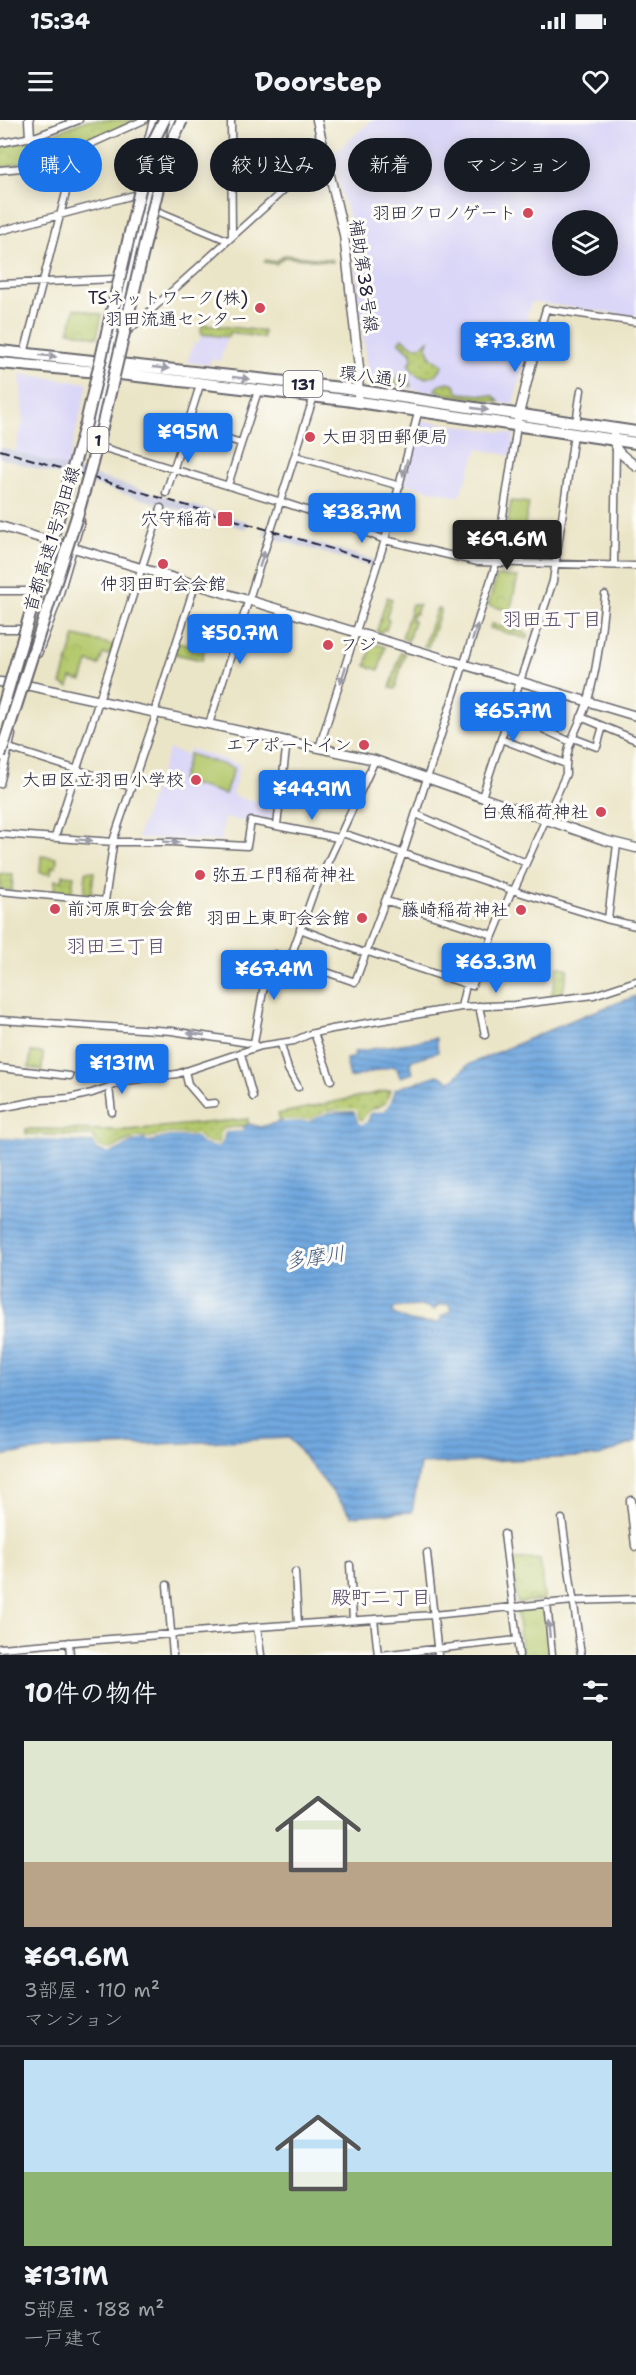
<!DOCTYPE html>
<html lang="ja">
<head>
<meta charset="utf-8">
<style>
  body { margin:0; font-family:"Shantell Sans","Klee One",sans-serif; background:#242831; color:#f1f3f6; height:100vh; display:flex; flex-direction:column; font-size:22px; white-space:nowrap }
  * { box-sizing:border-box; margin:0 }
  p { font-size:20px; color:#9ea1a6 }
  .icon { flex:none; width:33px; height:33px; fill:none; stroke:currentColor; stroke-width:2; stroke-linecap:round; stroke-linejoin:round }
  .map { position:relative; height:1535px; overflow:hidden }
  .details { display:flex; flex-direction:column; background:#171b24; flex:1 }
  .details>* { flex:none }
  .guide { position:absolute; left:18px; top:18px; width:600px; height:54px; display:flex; gap:12px }
  .buttons { position:absolute; left:552px; top:90px; display:grid; gap:12px }
  .buttons a { display:grid; place-items:center; width:66px; height:66px; border-radius:50%; background:#171b24; box-shadow:0 3px 15px #0003; font-size:30px }
  .price { position:absolute; translate:-50% -51px; padding:0 14px; border-radius:6px; background:#1a73e8; color:#fff; font-size:20px; line-height:39px; filter:drop-shadow(0 2px 3px #0008) }
  .price::after { content:''; position:absolute; left:50%; top:36px; width:18px; height:14px; margin-left:-9px; background:inherit; clip-path:polygon(0 0,100% 0,50% 100%) }
  .price.selected { background:#222; color:#fff }
  ul { padding:0; list-style:none }
  li { display:grid; align-content:center; gap:12px; height:318px; padding:0 24px }
  li+li { border-top:2px solid #363941 }
  li span { display:grid; place-items:center; height:186px; border-radius:0px; color:#555 }
  li>.icon { margin-inline-start:auto }
  span .icon { width:108px; height:108px; fill:#fffc; stroke-width:1 }
  li b { font-size:26px }
  h2 { display:flex; justify-content:space-between; align-items:center; height:72px; padding:0 24px; font-size:26px }
  .chip { padding:0 21px; border-radius:27px; background:#171b24; box-shadow:0 3px 15px #0003; font-size:21px; line-height:54px }
  .chip.selected { background:#1a73e8; color:#fff }
  .status { display:flex; justify-content:space-between; align-items:center; height:42px; padding:0 30px; background:#171b24; direction:ltr }
  .status svg { height:16px; fill:currentColor }
  header { display:flex; justify-content:space-between; align-items:center; height:78px; padding:0 24px; background:#171b24; font-size:27px; font-weight:700 }
  .map>svg:first-child { display:block }
</style>
</head>
<body>
<div class="status"><b>15:34</b><svg viewBox="0 0 49 12"><path d="M0 12V9h3v3zM5 12V6h3v6zM10 12V3h3v9zM15 12V0h3v12zM26 1h20v11H26zM47 4h2v5h-2z"/></svg></div>
<header><svg class="icon" aria-label="menu" viewBox="0 0 24 24"><path d="M4 6h16M4 12h16M4 18h16"/></svg>Doorstep<svg class="icon" aria-label="heart" viewBox="0 0 24 24"><path d="M12 20l-8-8c-3-5 5-10 8-4 3-6 11-1 8 4z"/></svg></header>
<div class="map">
<svg width="636" height="1535" viewBox="0 0 636 1535">
  <defs>
    <pattern id="grass-dots" width="8" height="8" patternUnits="userSpaceOnUse" patternTransform="scale(1.5)"><rect width="8" height="8" fill="#b4c86c"/><path d="M2 2h.1M6 6h.1" fill="none" stroke="#9aac5e" stroke-width="1.8" stroke-linecap="round"/></pattern>
    <pattern id="park-crowns" width="20" height="18" patternUnits="userSpaceOnUse" patternTransform="scale(1.5)"><rect width="20" height="18" fill="#b4c86c"/><path d="M2 6a3 3 0 1 1 6 0M12 15a3 3 0 1 1 6 0" fill="none" stroke="#9aac5e"/></pattern>
    <pattern id="water-rules" width="6" height="5" patternUnits="userSpaceOnUse" patternTransform="scale(1.5)"><rect width="6" height="5" fill="#71a8df"/><path d="M0 2.5h6" fill="none" stroke="#5c88b6"/></pattern>
  </defs>
  <rect width="100%" height="100%" fill="#fdfcf7"/>
  <filter id="ink" filterUnits="userSpaceOnUse"><feTurbulence type="fractalNoise" baseFrequency=".0167" numOctaves="2"/><feDisplacementMap in="SourceGraphic" scale="12" xChannelSelector="R" yChannelSelector="G"/><feConvolveMatrix kernelMatrix="1 2 1 2 8 2 1 2 1" color-interpolation-filters="sRGB"/></filter>
  <filter id="wash" filterUnits="userSpaceOnUse"><feTurbulence type="fractalNoise" baseFrequency=".008" numOctaves="4" result="noise"/><feDisplacementMap in="SourceGraphic" scale="24" xChannelSelector="R" yChannelSelector="G"/><feGaussianBlur stdDeviation="1.35" result="paint"/><feColorMatrix in="noise" values="0 0 0 0 0 0 0 0 0 0 0 0 0 0 0 0 0 1.4 0 .05"/><feComposite in="paint" operator="in"/></filter>
  <g filter="url(#wash)">
    <rect width="100%" height="100%" fill="#ebe5c7"/>
    <path fill="#dad6f7" fill-rule="evenodd" d="M372 0H636V196L531 182 526 199 535 201 513 285 373 263 368 258 350 102 342 77 333 34ZM562 100H608V146H562Z
      M201 215 227 218 220 241 211 239 209 245 187 242 194 223 199 222Z
      M20 254 88 263 67 347 15 332 23 302Z
      M420 300 514 314 512 336 478 329 459 377 403 363Z
      M169 629 187 635 190 629 240 645 232 675 246 680 276 684 274 695 270 700 250 697 249 702 224 698 221 721 137 718Z"/>
    <path fill="#c0c2dd" d="M0 327 248 402 246 409 0 338Z
      M265 408 374 440 372 447 263 415Z"/>
    <path fill="url(#grass-dots)" stroke="#6b7554" stroke-width="1.5" d="M284 135 333 140V142L284 137 276 144 264 142 266 140 275 142Z
      M202 204 264 211 263 218 230 212 228 217 201 214Z
      M402 218 413 226H421L429 220 427 226 431 237 443 245C436 258 425 262 413 252L408 243 412 241 411 233 399 222Z
      M401 254 407 257 411 266 381 263 396 260Z
      M448 262 455 264 457 271 460 273 494 276 499 282 446 274 435 270 438 266Z
      M387 477 392 479 386 498 389 500 386 510 383 509 381 513 377 511Z
      M412 484 419 485 416 494 414 493 411 500 414 501 408 521 402 518Z
      M437 488 441 490 428 527 424 526Z
      M492 504 523 512 529 516 528 519 490 508Z
      M401 532 405 533 395 569 390 568Z
      M390 970 386 983 368 991 363 1000 359 999 357 992 331 990 311 999 280 1001 278 994Z
      M248 999V1005L224 1009 219 1022 216 1024 205 1022 198 1015 170 1014 148 1018 141 1017 123 1022 111 1030 97 1026 93 1016 26 1014V1009L128 1010Z"/>
    <path fill="url(#park-crowns)" stroke="#6b7554" stroke-width="1.5" d="M87 0H137L66 32 0 48V26L45 17Z
      M75 188 102 195 97 217 69 211Z
      M497 456 518 457 510 491 488 485Z
      M75 516 114 525 111 535 103 534 99 545 88 542 82 561 71 558 69 567 61 564Z
      M178 522 205 527 202 540 175 534Z
      M372 523 385 527 379 550 366 546Z
      M41 736 57 738 56 747H52L51 754 40 753Z
      M86 751 94 752 91 777 84 776Z
      M0 754 13 755 12 770H0Z
      M63 755 74 756 71 776 54 773 55 760 62 761Z
      M558 846 568 849 562 876 551 877Z
      M31 932 43 933 42 950 29 948Z
      M540 1439 544 1480 517 1483 512 1440Z
      M546 1487 550 1535H522L517 1491Z"/>
    <path fill="#b4c86c" stroke="#6b7554" stroke-width="1.5" d="M511 381 529 383 524 410 507 407Z
      M189 634 234 648 225 674 181 661Z"/>
    <path fill="url(#water-rules)" stroke="#4a658d" stroke-width="1.5" fill-rule="evenodd" d="M636 876V1322L599 1336 420 1344 412 1392 352 1396 289 1318 49 1329 0 1336V1018L93 1022 97 1029 110 1033 139 1019 151 1021 170 1016 196 1017 203 1024 216 1027 222 1023 225 1012 243 1011V1007L250 1004 260 1007 284 1001H309L329 992H355L359 1004 367 1002 372 992 386 989 393 978 395 969 438 955 449 961 453 960 468 945 575 899ZM449 1184 451 1191 442 1196 441 1201C427 1205 403 1202 392 1192L396 1187 426 1186 434 1190 438 1185Z
      M436 918 438 932 412 940 410 944 413 953 400 957 397 948 393 946 350 958 346 939 355 937 354 932Z"/>
    <path fill="#ebe5c7" d="M395 969 389 986 383 991 370 993 367 1002 363 1004H359L355 992 352 991 329 992 309 1001 279 1002 285 1000 311 999 327 991 352 989 357 990 359 999 362 1001 368 991 384 987 392 970Z
      M243 1007V1011L225 1012 222 1023 216 1027 203 1024 196 1017 170 1016 149 1021 143 1019 134 1021 110 1033 97 1029 93 1022 0 1018V1015L93 1019 99 1027 111 1030 136 1018H149L170 1014 197 1015 204 1022 216 1024 220 1022 221 1012 225 1009Z"/>
  </g>
  <g filter="url(#ink)">
    <g fill="none" stroke-linecap="round" stroke-linejoin="round">
      <defs>
        <path id="street" d="M231 0 232 116
          M170 17 173 0
          M0 23 37 16 79 0
          M145 31 153 0
          M0 50 33 47 75 31
          M155 90 227 120
          M0 111 134 75
          M0 164 115 159
          M541 206 546 189 636 202
          M128 211 308 48 325 37
          M24 234 76 34 75 31 144 0
          M576 303 581 270
          M187 306 241 323
          M101 327 288 384 334 399 385 420 478 442 636 446
          M295 336 400 366
          M228 365 258 271
          M166 373 200 265
          M614 445 616 329
          M0 471H32
          M0 509H21
          M38 534 58 480 81 401
          M556 573 545 610 571 622
          M581 597 636 620
          M209 604 314 276
          M573 618 597 627 603 606
          M501 619 566 644
          M6 627 131 667
          M319 628 385 420 419 289
          M0 664 12 615
          M482 677 553 461 574 314
          M416 694 526 743
          M277 705 287 621
          M342 713 512 770 606 799 636 806
          M0 714 114 722H171L247 726 251 701 338 718
          M55 717 161 388
          M514 770 566 654C564 624 580 607 588 580 598 546 602 509 605 475
          M0 771 105 781 114 718 155 598 156 586 193 471
          M387 781 493 815
          M608 799 617 724
          M300 809 364 833
          M365 831 472 866 512 770
          M290 839 313 774 375 640
          M479 886 485 915
          M461 887 466 865
          M0 900 172 911 255 924
          M314 913 331 960
          M254 923 263 871 275 834 355 862 403 733 495 447 517 306
          M281 924 288 949 298 967
          M241 934 253 977
          M0 948 70 956
          M185 951 188 964 205 984 215 983
          M109 967 112 992
          M0 988 42 980 70 978 92 973 126 961 177 954 261 926 294 921 310 914 332 909 461 887 514 885 594 875 636 861
          M562 1399 581 1535
          M504 1414 519 1535
          M427 1433 438 1535
          M350 1445 353 1500
          M295 1452 298 1504
          M167 1465 173 1535
          M547 1483 552 1535
          M374 1499 378 1535
          M257 1507 261 1535
          M69 1522 70 1535
          M0 1528 257 1507 433 1495 573 1481 636 1479
          M380 1535 517 1520"/>
        <path id="secondary" d="M29 0 30 17
          M317 0 344 115 359 248 358 275
          M518 298 541 206
          M614 314C611 330 625 337 636 346
          M0 406 636 596
          M0 562 26 565 375 640 604 720 636 728
          M631 1381 636 1426"/>
        <path id="highway" d="M0 231 341 268 636 312
          M0 243 120 254 345 280 636 323
          M92 303 156 29"/>
      </defs>
      <use href="#street" stroke="#68666c" stroke-width="9"/>
      <use href="#secondary" stroke="#68666c" stroke-width="11"/>
      <use href="#highway" stroke="#68666c" stroke-width="14"/>
      <use href="#street" stroke="#fff" stroke-width="6"/>
      <use href="#secondary" stroke="#fff" stroke-width="8"/>
      <use href="#highway" stroke="#fff" stroke-width="10"/>
      <path stroke="#22223b" stroke-width="2" stroke-dasharray="9 4.5" stroke-linecap="butt" d="M0 330 376 442"/>
      <defs>
        <path id="highway-bridge" d="M0 597 86 303 145 48 154 20 164 0
          M0 636 78 393 102 307 162 51 172 21 182 0"/>
      </defs>
      <use href="#highway-bridge" stroke="#68666c" stroke-width="14" stroke-linecap="butt"/>
      <use href="#highway-bridge" stroke="#fff" stroke-width="10"/>
    </g>
    <defs><path id="oneway-solid" d="M-6-.8H1V-3.2L6.5 0L1 3.2V.8H-6Z" transform="scale(1.5)"/></defs>
    <g fill="#9c9ca7">
      <use href="#oneway-solid" transform="translate(48 236) rotate(6)"/>
      <use href="#oneway-solid" transform="translate(161 248) rotate(6)"/>
      <use href="#oneway-solid" transform="translate(241 258) rotate(7)"/>
      <use href="#oneway-solid" transform="translate(480 289) rotate(8)"/>
      <use href="#oneway-solid" transform="translate(405 348) rotate(105)"/>
      <use href="#oneway-solid" transform="translate(262 439) rotate(-73)"/>
      <use href="#oneway-solid" transform="translate(475 512) rotate(-72)"/>
      <use href="#oneway-solid" transform="translate(343 555) rotate(108)"/>
      <use href="#oneway-solid" transform="translate(84 720) rotate(5)"/>
      <use href="#oneway-solid" transform="translate(171 722) rotate(3)"/>
      <use href="#oneway-solid" transform="translate(196 914) rotate(-172)"/>
      <use href="#oneway-solid" transform="translate(549 1509) rotate(-96)"/>
    </g>
  </g>
  <g fill="#d1495b" stroke="#fdfcf7" stroke-width="2">
    <circle cx="528" cy="93" r="6"/>
    <circle cx="260" cy="188" r="6"/>
    <circle cx="310" cy="317" r="6"/>
    <rect x="217" y="391" width="16" height="16" rx="3"/>
    <circle cx="163" cy="444" r="6"/>
    <circle cx="328" cy="525" r="6"/>
    <circle cx="364" cy="625" r="6"/>
    <circle cx="196" cy="660" r="6"/>
    <circle cx="601" cy="692" r="6"/>
    <circle cx="200" cy="755" r="6"/>
    <circle cx="55" cy="789" r="6"/>
    <circle cx="521" cy="790" r="6"/>
    <circle cx="362" cy="798" r="6"/>
  </g>
  <g text-anchor="middle" dominant-baseline="central" stroke-width="6" stroke-linejoin="round" paint-order="stroke">
    <g fill="#fdfcf7" stroke="#646373" stroke-width="1.5">
      <rect x="283.5" y="251" width="39" height="26" rx="4.5"/>
      <rect x="87.5" y="307" width="21" height="26" rx="4.5"/>
    </g>
    <g font-size="16" font-weight="bold" fill="#22223b">
      <text x="303" y="264">131</text>
      <text x="98" y="320">1</text>
    </g>
    <g font-size="18" fill="#22223b" stroke="#fdfcf7" text-anchor="end">
      <text x="516" y="93">羽田クロノゲート</text>
      <text x="248" y="178">TSネットワーク(株)<tspan x="248" dy="21">羽田流通センター</tspan></text>
      <text x="322" y="317" text-anchor="start">大田羽田郵便局</text>
      <text x="212" y="399">穴守稲荷</text>
      <text x="163" y="464" text-anchor="middle">仲羽田町会会館</text>
      <text x="340" y="525" text-anchor="start">フジ</text>
      <text x="352" y="625">エアポートイン</text>
      <text x="184" y="660">大田区立羽田小学校</text>
      <text x="589" y="692">白魚稲荷神社</text>
      <text x="212" y="755" text-anchor="start">弥五エ門稲荷神社</text>
      <text x="67" y="789" text-anchor="start">前河原町会会館</text>
      <text x="509" y="790">藤崎稲荷神社</text>
      <text x="350" y="798">羽田上東町会会館</text>
    </g>
    <g font-size="18" fill="#22223b" stroke="#fdfcf7">
      <text transform="translate(364 156) rotate(82)">補助第38号線</text>
      <text transform="translate(375 257) rotate(8)">環八通り</text>
      <text transform="translate(52 419) rotate(-73)">首都高速1号羽田線</text>
    </g>
    <g font-size="20" fill="#594b6c" stroke="#fdfcf7">
      <text x="552" y="499">羽田五丁目</text>
      <text x="116" y="826">羽田三丁目</text>
      <text x="381" y="1477">殿町二丁目</text>
    </g>
    <g font-size="20" font-style="italic" fill="#42587d" stroke="#fdfcf7">
      <text transform="translate(315 1137) rotate(-8)">多摩川</text>
    </g>
  </g>
</svg>
<div class="buttons">
<a><svg class="icon" aria-label="layers" viewBox="0 0 24 24"><path d="M12 4l9 5-9 5-9-5zM3 14l9 5 9-5"/></svg></a>
</div>
<b class="price" style="left:515px;top:253px">¥73.8M</b>
<b class="price" style="left:188px;top:344px">¥95M</b>
<b class="price" style="left:362px;top:424px">¥38.7M</b>
<b class="price selected" style="left:507px;top:451px">¥69.6M</b>
<b class="price" style="left:240px;top:545px">¥50.7M</b>
<b class="price" style="left:513px;top:623px">¥65.7M</b>
<b class="price" style="left:312px;top:701px">¥44.9M</b>
<b class="price" style="left:496px;top:874px">¥63.3M</b>
<b class="price" style="left:274px;top:881px">¥67.4M</b>
<b class="price" style="left:122px;top:975px">¥131M</b>
<div class="guide">
<a class="chip selected">購入</a>
<a class="chip">賃貸</a>
<a class="chip">絞り込み</a>
<a class="chip">新着</a>
<a class="chip">マンション</a>
</div>
</div>
<section class="details">
<h2>10件の物件<svg class="icon" aria-label="filters" viewBox="0 0 24 24"><path d="M4 7h16M4 17h16"/><circle cx="9" cy="7" r="2"/><circle cx="15" cy="17" r="2"/></svg></h2>
<ul>
<li><span style="background:linear-gradient(#dfe7d0 65%,#b9a48a 0)"><svg class="icon" aria-label="home" viewBox="0 0 24 24"><path d="M3 11l9-7 9 7M6 9v11h12V9"/></svg></span><div><b>¥69.6M</b><p>3部屋 · 110 m²</p><p>マンション</p></div></li>
<li><span style="background:linear-gradient(#bfe0f5 60%,#8fb573 0)"><svg class="icon" aria-label="home" viewBox="0 0 24 24"><path d="M3 11l9-7 9 7M6 9v11h12V9"/></svg></span><div><b>¥131M</b><p>5部屋 · 188 m²</p><p>一戸建て</p></div></li>
</ul>
</section>
</body>
</html>
